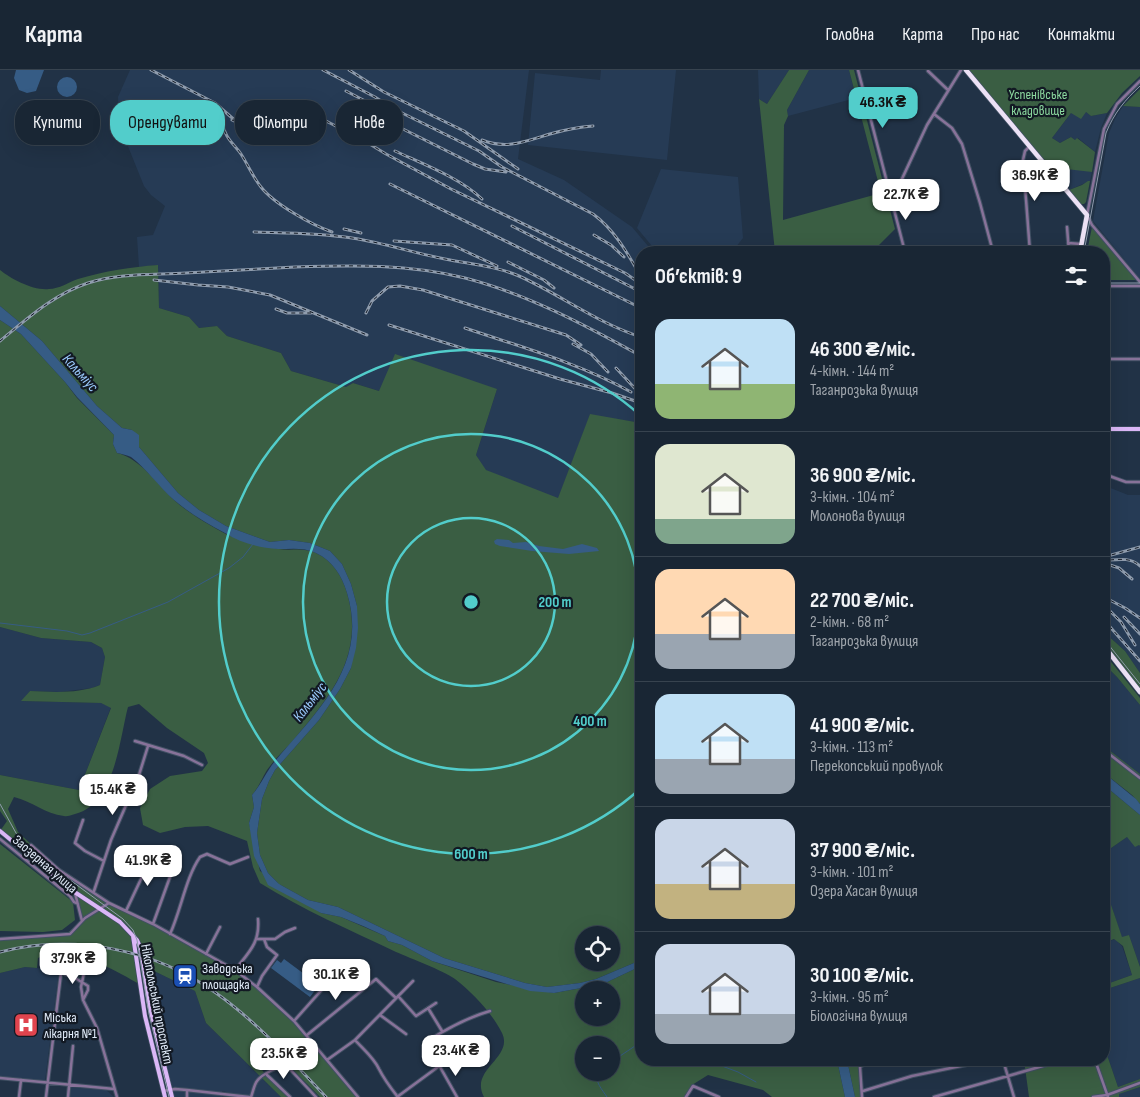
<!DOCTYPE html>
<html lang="uk">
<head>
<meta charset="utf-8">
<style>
  body { margin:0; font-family:"Sofia Sans Condensed",sans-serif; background:#222e3c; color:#f1f3f6; height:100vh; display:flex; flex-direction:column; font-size:19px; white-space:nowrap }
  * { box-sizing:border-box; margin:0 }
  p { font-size:16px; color:#9fa5ac }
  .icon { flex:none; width:28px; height:28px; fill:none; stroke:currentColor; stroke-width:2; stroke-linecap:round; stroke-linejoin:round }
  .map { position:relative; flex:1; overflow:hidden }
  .drawer { position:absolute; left:635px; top:176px; width:475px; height:820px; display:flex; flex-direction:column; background:#192634; border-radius:20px; box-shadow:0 5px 20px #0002,0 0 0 1px #37434f }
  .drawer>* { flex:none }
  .hud { position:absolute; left:15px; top:30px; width:475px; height:45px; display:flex; gap:10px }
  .fabs { position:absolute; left:575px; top:856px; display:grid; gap:10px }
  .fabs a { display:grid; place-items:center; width:45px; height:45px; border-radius:50%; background:#192634; box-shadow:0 5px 20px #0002,0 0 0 1px #37434f; font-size:25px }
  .price { position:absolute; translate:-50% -42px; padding:0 11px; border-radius:10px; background:#fff; color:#222; font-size:16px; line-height:32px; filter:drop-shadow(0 1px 2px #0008) }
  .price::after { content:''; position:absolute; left:50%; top:30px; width:15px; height:11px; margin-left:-8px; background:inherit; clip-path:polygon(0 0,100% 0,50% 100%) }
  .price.current { background:#52cdcb; color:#111 }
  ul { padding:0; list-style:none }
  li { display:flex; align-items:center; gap:15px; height:125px; padding:0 20px }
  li+li { border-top:1px solid #37434f }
  li span { display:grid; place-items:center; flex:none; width:140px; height:100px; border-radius:15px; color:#555 }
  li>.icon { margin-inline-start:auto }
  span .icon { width:60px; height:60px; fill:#fffc; stroke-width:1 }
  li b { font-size:21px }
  h2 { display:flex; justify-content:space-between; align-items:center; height:60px; padding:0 20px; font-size:21px }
  .chip { padding:0 18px; border-radius:20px; background:#192634; box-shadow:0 5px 20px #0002,0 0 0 1px #37434f; font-size:18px; line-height:45px }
  .chip.current { background:#52cdcb; color:#111 }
  header { display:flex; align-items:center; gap:30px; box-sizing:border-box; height:70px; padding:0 25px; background:#192634; border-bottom:1px solid #37434f }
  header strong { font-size:24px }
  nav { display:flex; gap:28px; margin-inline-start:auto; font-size:18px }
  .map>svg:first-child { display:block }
</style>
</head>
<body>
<header>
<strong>Карта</strong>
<nav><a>Головна</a><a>Карта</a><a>Про нас</a><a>Контакти</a></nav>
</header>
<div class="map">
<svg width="1140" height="1027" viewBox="0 0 1140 1027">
  <rect width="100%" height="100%" fill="#213246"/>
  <path fill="#263b55" d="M130 0H529L518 89 564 110 632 157 653 182H641V353L590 345 558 429 485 400 476 385 497 319 379 321 353 313 346 317 291 301 281 283 227 266 217 256 199 258 189 247 159 238 158 195 139 197 137 167 153 165 165 136 151 125 144 116 119 54 118 27Z
    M601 0H676L667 90 528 75 535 3 600 10Z
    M758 0H789L767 34 759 29Z
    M809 0H849L856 28 788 46 787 40Z
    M1123 36 1140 37V209L1093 151 1109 63 1115 49Z
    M1072 42H1086L1091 46 1107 43 1101 58 1095 82 1078 68 1075 70 1071 67 1060 73 1052 68Z
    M1074 98 1092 102 1090 111 1069 120 1057 106 1065 99Z
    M661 99 738 107 743 168 732 182H657L637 158Z
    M1104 417H1108L1128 425H1140V603L1125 581 1104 562Z
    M0 557 41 568 91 572 102 578 105 587 100 615 92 618 60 622 30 621 22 631 101 633 111 637 79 720 0 705Z
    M1104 594 1117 607 1140 635V704L1104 676Z
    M1127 767 1140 776V897L1129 865 1122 868 1104 814V783Z
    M1115 869 1122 876 1132 905 1104 915V873Z
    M25 897 59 900 45 1011 0 1007V903Z
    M154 901 195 921 206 953 281 1027H249L222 1021V1027H173L159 972Z
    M1140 908V1009L1118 1017 1104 976V920Z
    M71 1017 106 1020 114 1027H70Z
    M1140 1017V1027H1119L1118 1024Z"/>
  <path fill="#3a5e43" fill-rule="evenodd" d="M789 0H809L787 40 788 46 784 55 783 150 881 123 849 0H854L895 159 872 182H775L759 29 767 34Z
    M968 0H1140V6L1122 23 1107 43 1091 46 1086 42 1081 49 1071 43 1052 68 1060 73 1071 67 1075 70 1077 68 1095 82 1092 102 1066 99 1057 106Z
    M1140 19V37L1123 36Z
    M1088 111H1090L1086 132 1084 134H1081L1069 120 1082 115Z
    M1092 157 1136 210H1104V182H1087Z
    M158 195 159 238 189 247 199 258 217 256 227 266 281 283 291 301 346 317 353 313 379 321 395 284 497 319 476 385 486 400 558 428 590 344 641 353V890L596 909 580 913 547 917 525 913 444 888 338 837 308 830 279 814 268 803 260 785 257 763 262 729 269 711 275 700 319 650 340 619 351 598 357 536 351 514 342 494 330 481 310 473 289 470 270 472 226 456 199 440 178 423 139 377 132 360 122 358 97 336 42 271 0 236V200C11 209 34 221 49 219 59 219 69 212 78 209 105 201 131 197 158 195ZM584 865H611V892H584Z
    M0 250 21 264 65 312 77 328 114 365 113 374 117 383C141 389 156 413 174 430 187 442 209 455 224 463 233 468 268 477 279 479 292 481 304 477 316 483 333 491 342 506 347 523 366 587 328 629 290 674 282 682 274 690 267 700 262 708 259 717 252 725L254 737 249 753 260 801 321 843 341 847 385 866 388 871 402 875 432 891 496 912 554 923 603 914 641 896V990H837L845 1027H772L763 1020 708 1005 692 1015 684 1027H484C469 999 514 988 502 963 491 942 474 924 455 909 442 900 412 889 396 882 350 860 303 840 260 813L253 797 247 771 208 756 185 757 160 763 143 755 140 738 150 719 170 706 202 701 208 693 204 683 167 658 139 634 128 637C119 671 115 734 75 744 71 745 67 747 64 746 45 744 32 731 14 727L8 739 18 762 59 800 109 833 153 854 235 900 257 917 294 951 358 1027H320L268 974 258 984 256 992 266 1005 289 1027H281L206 953 195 921 154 901 159 972 150 934 142 880 128 858 80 826 0 761 7 751 0 741V705L79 720 111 638 101 633 21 631 30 621C53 622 78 624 100 615L105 587 102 578 91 572 41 568 0 557ZM584 920H611V948H584ZM584 975H611V1002H584Z
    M1104 562 1125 581 1140 603V619L1104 573Z
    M1104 583 1140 628V635L1117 607 1104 594Z
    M1104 676 1140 704V734L1132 725 1104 703Z
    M1104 715 1140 745V776L1139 775 1135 777 1127 767 1104 783Z
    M0 774 73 832 75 850 62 860 43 862 0 861Z
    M1104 814 1122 867 1129 865 1140 897V908L1104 920V915L1132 905 1123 876 1114 869 1104 873V851L1108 850 1104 838Z
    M73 823 96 839 81 849Z
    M99 840 118 853 131 866 139 914C119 902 76 879 53 882 48 883 43 886 38 888L37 898 25 897 0 903V869L64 865Z
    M1104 976 1118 1017 1140 1009V1017L1119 1024V1027H1029L1024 990H1104Z
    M847 990H862L858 995 861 1020V1027H855Z"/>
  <path fill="#365c85" d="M16 0H44L36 21 27 23 19 20 14 8Z
    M57 17a10 10 0 1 1 20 0a10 10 0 1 1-20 0Z
    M0 236 42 271 97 336 122 358 132 360 139 365V377L178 423 199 440 226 456 270 472 289 470 310 473 330 481 342 494 351 514 357 536 358 558 356 578 351 598 340 619 319 650 275 700 269 711 262 729 257 763 260 785 268 803 279 814 308 830 338 837 444 888 525 913 547 917 580 913 596 909 641 890V896L603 914 554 923 530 921 432 891 402 875 388 871 385 866 363 856 341 847 321 843 268 815 254 786 249 753 254 737 252 725C261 715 266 702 275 691 317 641 369 595 347 523 342 506 333 491 316 483 304 477 291 479 278 479 260 478 241 473 225 463 208 454 189 443 174 430 159 417 147 399 131 387 127 385 122 384 117 383L113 374 114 365 77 327 65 312 21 264 0 250Z
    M497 469 509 470 513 473 526 472 539 476 563 479 582 474 597 478 599 481 569 484 532 481 500 476 495 474 494 471Z
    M1104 703 1136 729 1140 734V745L1104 715Z
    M284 889 319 915 310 927 271 898 277 890 281 893Z
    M837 990H847L855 1027H845Z"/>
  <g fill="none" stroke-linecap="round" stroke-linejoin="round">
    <path stroke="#365c85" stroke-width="1" d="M0 553 67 561 82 565 90 563 168 532 229 498 243 487 253 474
      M706 990 738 1002 756 1012
      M611 992 641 972
      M598 1002C594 1012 602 1019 607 1027"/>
    <defs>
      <path id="minor" d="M858 0 905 182
        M928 1 948 20
        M1140 11 1117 34 1104 59 1087 145 1092 155 1140 212
        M934 44 952 58 962 74 980 133 993 182
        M1029 77 1025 81 1023 90 1030 182
        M890 123 901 111 927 55 961 0
        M1067 157 1069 182
        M1068 173 1081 174
        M1104 216H1140
        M1104 289H1140
        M1104 404 1126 412H1140
        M135 671 184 686 202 695
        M1104 680 1140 708
        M83 750 75 773 85 781 104 791
        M0 769 70 826 74 832 78 834
        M31 775 59 800 109 833 153 854 235 900 257 917 294 951 358 1027
        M94 821 111 770 139 705 148 676
        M75 823 82 851
        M126 841 148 794V788
        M153 854 175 793
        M170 864C181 840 186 807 200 787L207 784 230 794 248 787
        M0 869 70 864 85 848 109 833
        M256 869H275L285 862 295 858
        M206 884 220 857
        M235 900C249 882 260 873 258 849
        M257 917 262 906 277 885 267 877 264 869
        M398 926 416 946 436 933
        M83 930 81 917 85 898
        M428 938 442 961
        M380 945 406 964
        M294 951 342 897
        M307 965 376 909 396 928
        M355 970C363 979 374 988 379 999 384 1009 390 1017 397 1026
        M327 990 355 970 413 911
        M1003 990 1014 1027
        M1095 990 1108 1027
        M267 1005 290 1027
        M0 1008 114 1019
        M187 1020 249 1027
        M163 1021 175 1019 187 1020V1027
        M863 1021 912 1006 990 990
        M19 1027 21 1010
        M46 1027 61 903 72 906 88 916V920L83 930 97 958 117 1027
        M68 1027 73 976
        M251 1027C253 1022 254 1015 257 1011 262 1004 280 995 287 996L316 1027
        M397 1027 465 977
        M457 1027 426 972C446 959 466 948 490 941
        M686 1027 693 1016 719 1027
        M862 1027 860 997 863 995 887 990
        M934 1027 1064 990
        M1093 1027 1107 1025 1140 1013"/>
      <path id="major" d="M1104 359H1140
        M0 761 70 819 120 852 137 870 141 879 149 934 172 1027
        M133 866 145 946 165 1027"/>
      <path id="highway" d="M966 0 1087 145 1080 182
        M1104 576 1140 622"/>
    </defs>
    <use href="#minor" stroke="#405063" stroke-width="4.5"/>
    <use href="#major" stroke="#405063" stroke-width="5.5"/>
    <use href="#highway" stroke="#405063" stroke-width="6"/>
    <use href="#minor" stroke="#887299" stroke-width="2.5"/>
    <use href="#major" stroke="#dbb7f7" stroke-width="4"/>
    <use href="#highway" stroke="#ece1f5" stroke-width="4.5"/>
    <path stroke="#8f9cad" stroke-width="1" d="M1084 182 1106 63C1114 43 1125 30 1140 16
      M1104 213H1140
      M1104 569 1140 614
      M0 734 16 763 26 775 47 793 123 849 133 860 137 870 149 944 169 1027"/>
    <defs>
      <path id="rail" d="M151 0 215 33 238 53
        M323 0 375 27 392 38 479 81 502 97 593 144C615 160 628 184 641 207
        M349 0 384 22 464 61 518 99
        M346 21 396 47
        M214 39C221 47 222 57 227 66 231 73 237 78 241 84 248 95 253 107 261 117 274 134 312 155 332 162
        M383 49 473 94 485 99 506 102
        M232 50 266 66
        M326 51 363 70 386 84 451 119 625 203 641 214
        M482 70C507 80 526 71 550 64 564 60 579 57 593 56
        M395 81C423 94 460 108 482 129
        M390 114 641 238
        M512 156 641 222
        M344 159 361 163
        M254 162C286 163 320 163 352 168 384 173 414 183 445 189 469 194 496 196 519 206 561 225 597 253 641 267
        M594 165 611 175 624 187
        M394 171 452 175 497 196
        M508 192 544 210 554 218
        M154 210 198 215 228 217 270 225 367 265
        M276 239 287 243H311
        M366 243 372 231 388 217 400 216 423 220 550 260 566 265 581 275
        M389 255 560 309 612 323 641 333
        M639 257H641
        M465 258C521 277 579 293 631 322
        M0 271C27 249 54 224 88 213 118 203 154 205 186 203 222 201 259 199 295 197 353 195 409 194 465 208 527 224 585 255 641 286
        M573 274 591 284 608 302
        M616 298 641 325
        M1104 487 1140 477
        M1110 490C1121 489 1132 488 1140 496
        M1104 493 1119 498 1132 509
        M1104 527 1125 538 1140 548
        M1104 535 1121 552 1135 575
        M1124 547 1140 564
        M1104 550 1140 591
        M0 882C73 863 155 879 216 923 257 952 292 991 326 1027"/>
    </defs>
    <use href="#rail" stroke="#8f9cad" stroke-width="3"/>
    <use href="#rail" stroke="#121923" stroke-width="1" stroke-dasharray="4" stroke-linecap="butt"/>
  </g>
  <g fill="none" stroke="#52cdcb" stroke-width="2.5">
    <circle cx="471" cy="532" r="84"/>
    <circle cx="471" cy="532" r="168"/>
    <path d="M641 718A252 252 0 1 1 641 346"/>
  </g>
  <defs>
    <symbol id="station-square" viewBox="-11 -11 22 22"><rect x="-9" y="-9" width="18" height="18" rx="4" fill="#1a4fb4" stroke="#121923"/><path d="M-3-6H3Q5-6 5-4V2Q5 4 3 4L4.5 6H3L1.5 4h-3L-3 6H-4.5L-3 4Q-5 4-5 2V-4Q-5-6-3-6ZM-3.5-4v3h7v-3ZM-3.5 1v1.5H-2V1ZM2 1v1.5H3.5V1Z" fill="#fff"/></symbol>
    <symbol id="hospital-square" viewBox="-11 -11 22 22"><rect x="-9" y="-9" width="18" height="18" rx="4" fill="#e0444e" stroke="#121923"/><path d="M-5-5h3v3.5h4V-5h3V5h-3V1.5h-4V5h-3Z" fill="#fff"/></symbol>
  </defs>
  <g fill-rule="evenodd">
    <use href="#station-square" x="171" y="892" width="28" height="28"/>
    <use href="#hospital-square" x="12" y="941" width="28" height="28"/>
  </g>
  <g text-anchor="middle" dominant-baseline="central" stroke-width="4.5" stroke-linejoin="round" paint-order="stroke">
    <g font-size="14" fill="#8cd89f" stroke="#121923">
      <text x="1038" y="24">Успенівське<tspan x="1038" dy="16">кладовище</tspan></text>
    </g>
    <g font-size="14" fill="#e1ebf9" stroke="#121923">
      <text transform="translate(45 794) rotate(41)">Заозерная улица</text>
      <text transform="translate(157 934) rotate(79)">Нікопольський проспект</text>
    </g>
    <g font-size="14" fill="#e1ebf9" stroke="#121923" text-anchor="start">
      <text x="202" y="898">Заводська<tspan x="202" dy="16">площадка</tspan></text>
      <text x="44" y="947">Міська<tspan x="44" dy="16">лікарня №1</tspan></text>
    </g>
    <g font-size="15" font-style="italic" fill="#9bcafd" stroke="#121923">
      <text transform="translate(80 303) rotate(48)">Кальміус</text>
      <text transform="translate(310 632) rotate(-52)">Кальміус</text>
    </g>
  </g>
  <circle cx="471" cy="532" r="8" fill="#52cdcb" stroke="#121923" stroke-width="2.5"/>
  <g font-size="15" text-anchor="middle" font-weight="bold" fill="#52cdcb" stroke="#121923" stroke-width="4.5" stroke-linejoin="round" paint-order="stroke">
    <text x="555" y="537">200 m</text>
    <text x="590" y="656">400 m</text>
    <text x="471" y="789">600 m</text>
  </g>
</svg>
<div class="fabs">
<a><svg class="icon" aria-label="locate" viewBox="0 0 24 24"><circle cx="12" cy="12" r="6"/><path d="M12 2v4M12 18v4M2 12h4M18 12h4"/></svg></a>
<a>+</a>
<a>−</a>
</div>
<b class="price current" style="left:883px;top:59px">46.3K ₴</b>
<b class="price" style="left:1035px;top:132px">36.9K ₴</b>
<b class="price" style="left:906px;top:151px">22.7K ₴</b>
<b class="price" style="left:113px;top:746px">15.4K ₴</b>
<b class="price" style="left:148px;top:817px">41.9K ₴</b>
<b class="price" style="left:73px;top:915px">37.9K ₴</b>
<b class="price" style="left:336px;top:931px">30.1K ₴</b>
<b class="price" style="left:456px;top:1007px">23.4K ₴</b>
<b class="price" style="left:284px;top:1010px">23.5K ₴</b>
<div class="hud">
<a class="chip">Купити</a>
<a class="chip current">Орендувати</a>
<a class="chip">Фільтри</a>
<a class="chip">Нове</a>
</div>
<section class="drawer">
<h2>Об’єктів: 9<svg class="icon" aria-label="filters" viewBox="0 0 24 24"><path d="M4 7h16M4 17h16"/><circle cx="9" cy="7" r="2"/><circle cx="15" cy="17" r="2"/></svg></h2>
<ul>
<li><span style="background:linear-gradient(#bfe0f5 65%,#8fb573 0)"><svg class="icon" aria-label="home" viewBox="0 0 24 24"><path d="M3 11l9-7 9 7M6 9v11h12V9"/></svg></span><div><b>46 300 ₴/міс.</b><p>4-кімн. · 144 m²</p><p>Таганрозька вулиця</p></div></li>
<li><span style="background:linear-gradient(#dfe7d0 75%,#7fa58c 0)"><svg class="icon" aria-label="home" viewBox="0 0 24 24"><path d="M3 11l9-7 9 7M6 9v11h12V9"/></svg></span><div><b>36 900 ₴/міс.</b><p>3-кімн. · 104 m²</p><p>Молонова вулиця</p></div></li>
<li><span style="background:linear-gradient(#ffd9b3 65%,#9aa5b1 0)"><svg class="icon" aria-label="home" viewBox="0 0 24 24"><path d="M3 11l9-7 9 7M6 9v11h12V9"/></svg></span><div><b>22 700 ₴/міс.</b><p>2-кімн. · 68 m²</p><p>Таганрозька вулиця</p></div></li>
<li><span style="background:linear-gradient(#bfe0f5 65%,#9aa5b1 0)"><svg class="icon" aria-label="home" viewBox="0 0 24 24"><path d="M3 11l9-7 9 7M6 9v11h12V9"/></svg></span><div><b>41 900 ₴/міс.</b><p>3-кімн. · 113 m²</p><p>Перекопський провулок</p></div></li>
<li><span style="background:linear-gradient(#c9d6e8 65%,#c2b280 0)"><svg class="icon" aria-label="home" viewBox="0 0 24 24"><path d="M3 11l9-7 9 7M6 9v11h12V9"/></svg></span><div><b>37 900 ₴/міс.</b><p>3-кімн. · 101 m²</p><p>Озера Хасан вулиця</p></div></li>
<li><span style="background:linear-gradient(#c9d6e8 70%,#9aa5b1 0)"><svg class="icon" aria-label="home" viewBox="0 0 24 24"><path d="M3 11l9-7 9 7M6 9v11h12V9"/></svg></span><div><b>30 100 ₴/міс.</b><p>3-кімн. · 95 m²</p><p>Біологічна вулиця</p></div></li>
</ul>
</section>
</div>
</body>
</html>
